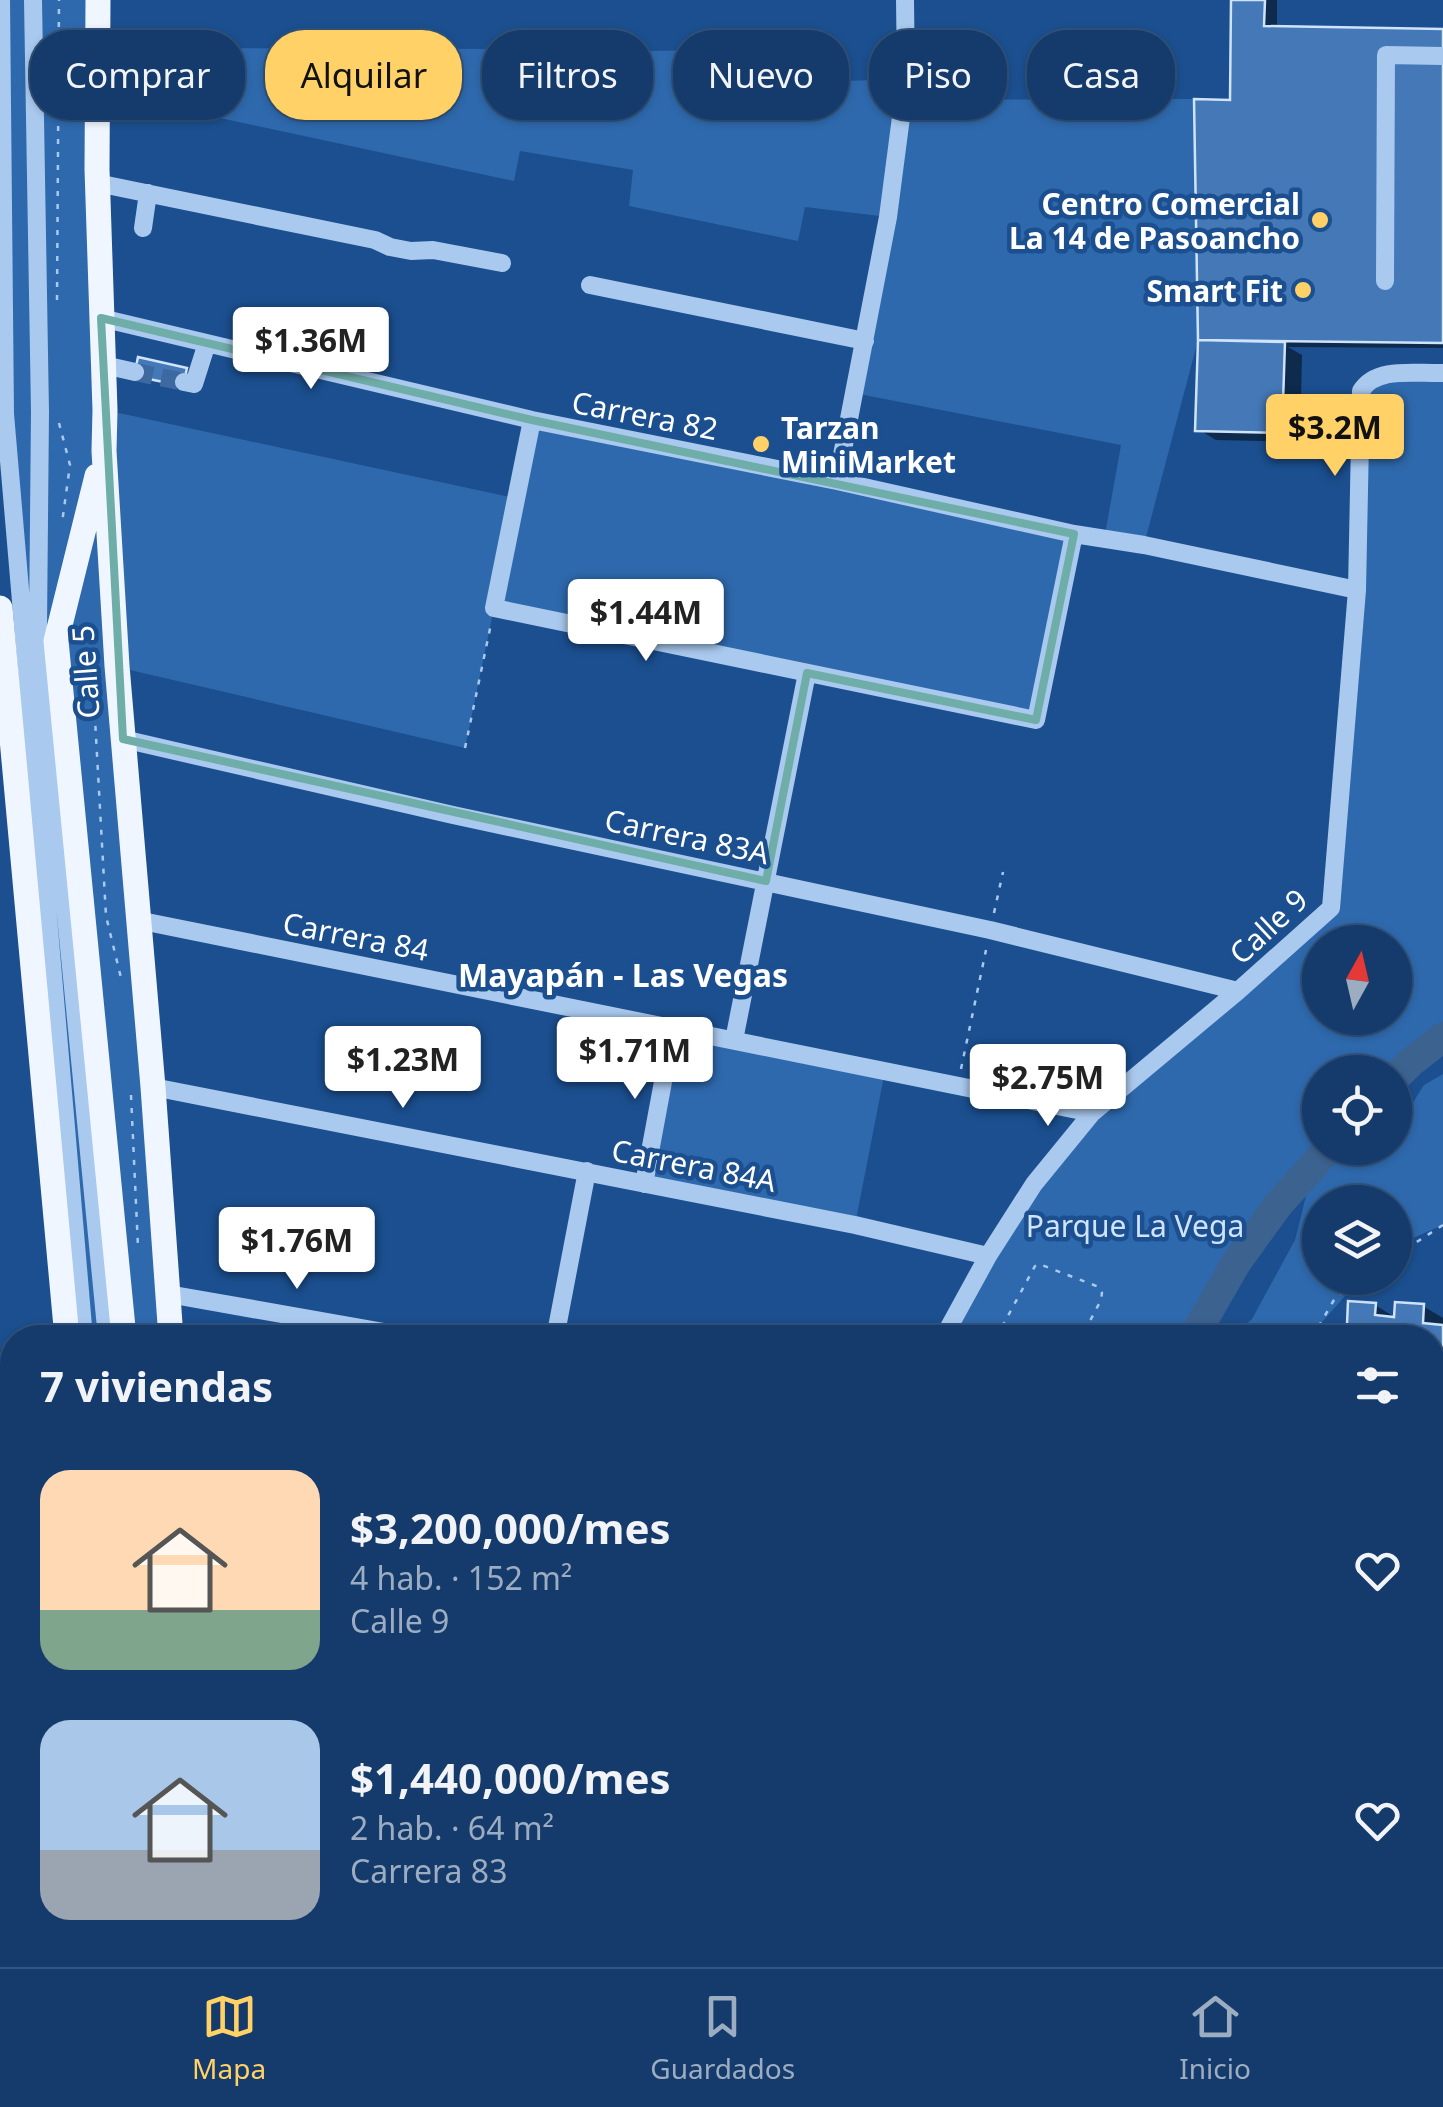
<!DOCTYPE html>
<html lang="es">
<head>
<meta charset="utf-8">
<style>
  body { margin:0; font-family:"Noto Sans",sans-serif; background:#1d4271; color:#f1f3f6; height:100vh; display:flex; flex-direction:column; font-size:38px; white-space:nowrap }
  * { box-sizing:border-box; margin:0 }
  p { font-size:32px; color:#9dadc1 }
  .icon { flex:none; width:55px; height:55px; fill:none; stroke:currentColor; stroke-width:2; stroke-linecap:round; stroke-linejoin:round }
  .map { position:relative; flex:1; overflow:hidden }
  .sheet { position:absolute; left:0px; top:1325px; width:1445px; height:642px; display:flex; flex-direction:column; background:#143b6b; border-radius:40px 40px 0 0; box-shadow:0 2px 8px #0004,0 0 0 2px #33557e }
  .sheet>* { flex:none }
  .banner { position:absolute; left:30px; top:30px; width:1385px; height:90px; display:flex; gap:20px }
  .needle { width:65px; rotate:8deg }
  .fabs { position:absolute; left:1302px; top:925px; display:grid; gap:20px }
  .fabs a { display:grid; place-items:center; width:110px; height:110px; border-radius:50%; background:#143b6b; box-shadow:0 2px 8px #0004,0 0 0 2px #33557e; font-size:50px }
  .price { position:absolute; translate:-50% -85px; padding:0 22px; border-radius:10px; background:#fff; color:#222; font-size:32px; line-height:65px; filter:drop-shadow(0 2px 5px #0008) }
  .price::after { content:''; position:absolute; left:50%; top:60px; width:30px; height:22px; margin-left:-15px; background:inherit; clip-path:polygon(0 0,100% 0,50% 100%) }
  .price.active { background:#ffd166; color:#111 }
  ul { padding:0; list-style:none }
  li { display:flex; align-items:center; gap:30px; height:250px; padding:0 40px }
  li span { display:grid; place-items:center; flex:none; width:280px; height:200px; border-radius:30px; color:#555 }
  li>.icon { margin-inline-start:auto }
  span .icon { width:120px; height:120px; fill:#fffc; stroke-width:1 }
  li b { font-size:42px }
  h2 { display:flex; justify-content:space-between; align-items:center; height:120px; padding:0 40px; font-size:42px }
  .tag { padding:0 35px; border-radius:40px; background:#143b6b; box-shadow:0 2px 8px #0004,0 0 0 2px #33557e; font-size:35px; line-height:90px }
  .tag.active { background:#ffd166; color:#111 }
  .tab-bar { display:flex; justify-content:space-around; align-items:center; height:140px; border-top:2px solid #33557e; background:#143b6b; font-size:28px; color:#9dadc1 }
  .tab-bar a { display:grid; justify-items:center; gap:5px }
  .tab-bar .active { color:#ffd166 }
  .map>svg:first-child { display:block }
</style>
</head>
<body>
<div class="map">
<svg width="1443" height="1967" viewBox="0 0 1443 1967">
  <rect width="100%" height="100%" fill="#1b4f8f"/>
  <path fill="#2e69ad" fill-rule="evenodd" d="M1 0H98L105 410 515 498 532 420 1074 534 1036 720 493 613 465 748 117 667 171 1337H84L5 414Z
    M213 48 514 49V84L647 83 648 51 813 48 814 82 906 79 904 100 1194 99 1198 340 1144 545 1104 540 1121 445 854 393 888 217 805 207 798 241 629 206 633 170 520 151 514 181 206 115Z
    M1443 373V1037L1411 1062 1395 1078V1072H1320V1148H1329L1278 1205 1236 1263 1193 1337 943 1338 988 1256 1092 1113 1331 908 1367 381ZM1320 942H1395V1018H1320Z
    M673 1028 885 1071 855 1225 644 1184Z
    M1443 1074V1225L1406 1241 1401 1274 1395 1276V1202H1320V1278H1389L1352 1288 1309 1337H1231L1252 1319 1295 1240 1313 1168 1348 1148H1395V1124L1401 1121 1424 1085Z
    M661 1955H823L816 1967H655Z
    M859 1955H977L968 1967H857Z"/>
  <path fill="#0007" d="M1233 0H1277V29L1443 31V348L1288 347 1302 355 1300 442 1216 440 1198 429 1200 340 1233 103Z
    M1375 1305 1396 1318 1423 1306 1443 1318V1361L1432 1355V1338H1371V1335L1349 1322Z
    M0 1350 5 1353 1 1402H0Z
    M1433 1402 1443 1408V1434L1437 1433 1435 1448H1432Z
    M1432 1531 1443 1537V1566L1432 1565Z
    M1432 1749 1443 1756V1797L1441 1791 1432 1786Z
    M1432 1910 1443 1911V1937L1432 1931Z
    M1314 1955H1333L1354 1967H1312Z"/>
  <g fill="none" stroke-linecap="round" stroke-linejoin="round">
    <path stroke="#3c6290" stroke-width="30" d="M1395 1078 1411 1062 1443 1037
      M1193 1338 1236 1263 1278 1205 1329 1148
      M816 1967 823 1955"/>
  </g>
  <path fill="#4478b7" stroke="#cfe3fa" stroke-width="2.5" d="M1231 0H1265L1264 26 1443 29V343L1198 340 1194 99 1230 100Z
    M1198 340 1285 342 1282 433 1195 431Z
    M138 357 187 368 183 386 134 376Z
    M1348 1301 1376 1303 1375 1315 1394 1317 1395 1302 1424 1304 1423 1323 1443 1325V1351L1432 1350V1338H1419V1331L1396 1329V1338H1368L1369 1325 1347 1324Z
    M0 1494 12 1495V1517L0 1516Z
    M0 1529 12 1531V1553L0 1551Z
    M1432 1754 1443 1755V1798L1438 1797 1440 1783 1432 1782Z
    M1311 1955H1334L1333 1965 1346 1967H1310Z"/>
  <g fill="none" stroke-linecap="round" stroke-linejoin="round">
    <path stroke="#3d69a0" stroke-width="18" stroke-dasharray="18 9" stroke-linecap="butt" d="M135 372 184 382
      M12 1537V1540"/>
    <path stroke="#a9c9ee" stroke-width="2.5" stroke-dasharray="5 8" stroke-linecap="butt" d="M57 300 59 0
      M59 423 70 465 62 523
      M93 648 92 665 106 916 122 982
      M465 748 491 624
      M994 913 1003 872
      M961 1069 986 950
      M131 1095 138 1247
      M1395 1256 1443 1225
      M996 1338 1035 1266 1039 1264 1099 1287 1102 1293 1101 1300 1081 1338
      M1312 1338 1334 1300 1358 1278
      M1432 1834 1443 1826
      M939 1955 955 1967
      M418 1967 421 1955
      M720 1967 733 1955
      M889 1967 892 1955
      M961 1967 973 1955
      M1290 1967 1291 1955"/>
    <path stroke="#a9c9ee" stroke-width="18" d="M1 0 5 414 84 1338
      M33 0 40 412 38 627 107 1338
      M97 183 375 240 390 247 411 251 433 250 502 263
      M143 228 148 193
      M1385 281 1386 55 1443 56
      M590 285 865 341
      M101 318 532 420 837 481 1074 534 1144 545 1357 590
      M104 365 135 372
      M184 382 194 384 207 343
      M532 420 494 608 1036 720 1074 534
      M837 481 888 217 906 79 905 0
      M123 739 453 815 990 930 1238 991
      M137 920 1092 1113
      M734 1040 807 673
      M153 1087 855 1225 988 1256
      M644 1184 673 1028
      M168 1294 418 1338
      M555 1338 587 1171
      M943 1338 988 1256 1034 1184 1092 1113 1238 991 1331 908 1357 590 1361 391C1376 366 1416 374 1443 373
      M1432 1385 1443 1386
      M1432 1571 1443 1572
      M0 1580 12 1581
      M1434 1682 1443 1610
      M146 1955 147 1967
      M167 1955 168 1967
      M258 1955 329 1967
      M1203 1955 1248 1960
      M1400 1955 1416 1967
      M655 1967 661 1955
      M1070 1967 1073 1962 1083 1955"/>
    <path stroke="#f0f6ff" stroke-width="25" d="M98 0 97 169 105 410 104 451 117 666 153 1087 171 1338
      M97 476 56 641 124 1338
      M0 608 67 1338
      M128 1955 129 1967
      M183 1955 184 1967
      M209 1955 216 1967"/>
  </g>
  <path fill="none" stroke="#6fada8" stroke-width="8" stroke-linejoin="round" d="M101 318 532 420 1074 534 1036 720 807 673 766 881 123 739Z"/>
  <g fill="#ffd166" stroke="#1b4f8f" stroke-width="4">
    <circle cx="1320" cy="220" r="10"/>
    <circle cx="1303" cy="290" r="10"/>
    <circle cx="761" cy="444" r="10"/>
  </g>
  <g text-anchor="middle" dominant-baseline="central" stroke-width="9" stroke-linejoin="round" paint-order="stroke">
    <g font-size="30" font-weight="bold" fill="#fff" stroke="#1b4f8f" text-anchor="end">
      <text x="1300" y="203">Centro Comercial<tspan x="1300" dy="34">La 14 de Pasoancho</tspan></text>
      <text x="1283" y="290">Smart Fit</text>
      <text x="781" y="427" text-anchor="start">Tarzan<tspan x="781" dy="34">MiniMarket</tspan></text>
    </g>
    <g font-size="30" fill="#fff" stroke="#1b4f8f">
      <text transform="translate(645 415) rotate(11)">Carrera 82</text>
      <text transform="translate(85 672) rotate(-94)">Calle 5</text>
      <text transform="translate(687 836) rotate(12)">Carrera 83A</text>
      <text transform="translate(1268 926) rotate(-43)">Calle 9</text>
      <text transform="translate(356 936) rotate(11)">Carrera 84</text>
      <text transform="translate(694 1165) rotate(11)">Carrera 84A</text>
    </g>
    <g font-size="30" fill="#cfe3fa" stroke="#1b4f8f">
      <text x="1135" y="1225">Parque La Vega</text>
    </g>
    <g font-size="32" font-weight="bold" fill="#fff" stroke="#1b4f8f">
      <text x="623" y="974">Mayapán - Las Vegas</text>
    </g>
  </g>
</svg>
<div class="fabs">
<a><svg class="needle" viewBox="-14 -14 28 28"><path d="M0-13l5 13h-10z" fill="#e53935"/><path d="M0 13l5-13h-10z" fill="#9dadc1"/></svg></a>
<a><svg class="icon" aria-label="locate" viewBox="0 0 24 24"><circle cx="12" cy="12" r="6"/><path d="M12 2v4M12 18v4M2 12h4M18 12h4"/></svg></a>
<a><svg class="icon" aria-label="layers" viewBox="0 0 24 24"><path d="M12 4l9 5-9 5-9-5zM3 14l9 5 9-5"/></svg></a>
</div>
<b class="price" style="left:311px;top:392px">$1.36M</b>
<b class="price active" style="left:1335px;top:479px">$3.2M</b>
<b class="price" style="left:646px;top:664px">$1.44M</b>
<b class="price" style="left:635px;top:1102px">$1.71M</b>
<b class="price" style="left:403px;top:1111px">$1.23M</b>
<b class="price" style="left:1048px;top:1129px">$2.75M</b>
<b class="price" style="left:297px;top:1292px">$1.76M</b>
<div class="banner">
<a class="tag">Comprar</a>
<a class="tag active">Alquilar</a>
<a class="tag">Filtros</a>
<a class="tag">Nuevo</a>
<a class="tag">Piso</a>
<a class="tag">Casa</a>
</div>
<section class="sheet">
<h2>7 viviendas<svg class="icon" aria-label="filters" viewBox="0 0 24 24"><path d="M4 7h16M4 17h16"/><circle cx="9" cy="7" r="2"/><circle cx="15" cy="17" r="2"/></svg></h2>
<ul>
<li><span style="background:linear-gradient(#ffd9b3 70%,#7fa58c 0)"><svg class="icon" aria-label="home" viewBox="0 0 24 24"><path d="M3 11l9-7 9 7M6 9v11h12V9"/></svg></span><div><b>$3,200,000/mes</b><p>4 hab. · 152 m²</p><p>Calle 9</p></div><svg class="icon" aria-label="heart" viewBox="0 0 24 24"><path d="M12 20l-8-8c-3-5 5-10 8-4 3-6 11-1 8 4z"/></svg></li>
<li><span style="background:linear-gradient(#a9c7e8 65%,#9aa5b1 0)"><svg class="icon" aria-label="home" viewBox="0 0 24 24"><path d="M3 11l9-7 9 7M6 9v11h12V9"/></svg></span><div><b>$1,440,000/mes</b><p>2 hab. · 64 m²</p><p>Carrera 83</p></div><svg class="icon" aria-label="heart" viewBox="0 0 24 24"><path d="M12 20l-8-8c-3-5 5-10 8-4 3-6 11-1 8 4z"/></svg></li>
</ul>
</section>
</div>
<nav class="tab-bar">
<a class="active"><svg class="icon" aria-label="map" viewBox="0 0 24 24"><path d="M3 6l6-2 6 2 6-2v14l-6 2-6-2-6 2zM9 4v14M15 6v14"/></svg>Mapa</a>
<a><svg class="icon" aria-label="saved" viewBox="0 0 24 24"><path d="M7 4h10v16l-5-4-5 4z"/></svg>Guardados</a>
<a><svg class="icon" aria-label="home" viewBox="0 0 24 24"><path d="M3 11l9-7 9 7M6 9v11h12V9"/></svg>Inicio</a>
</nav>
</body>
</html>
